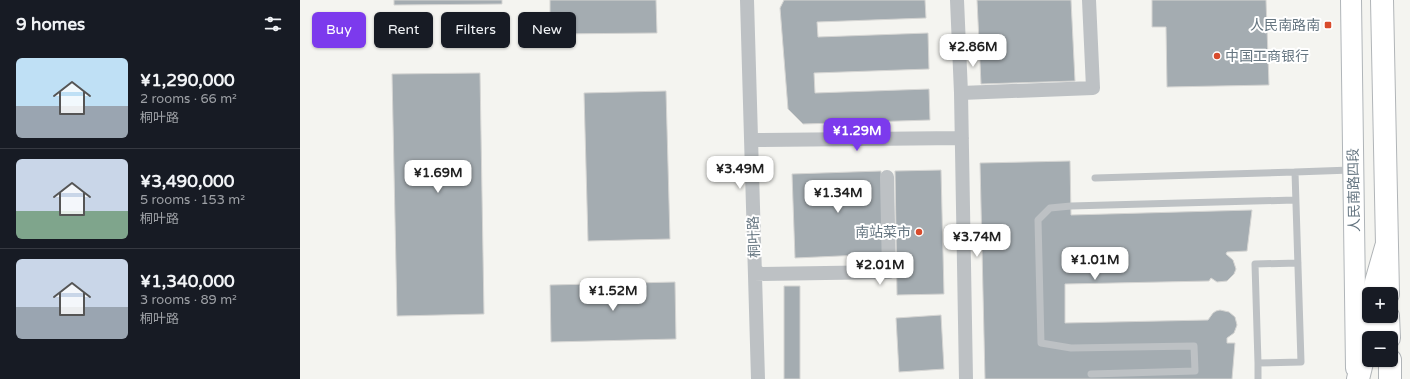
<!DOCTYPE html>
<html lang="en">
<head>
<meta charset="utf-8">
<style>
  body { margin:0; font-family:"Varela Round","Noto Sans SC",sans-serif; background:#242831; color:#f1f3f6; height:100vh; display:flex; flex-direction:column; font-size:15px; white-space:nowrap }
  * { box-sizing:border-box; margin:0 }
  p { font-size:13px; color:#9ea1a6 }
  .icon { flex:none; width:22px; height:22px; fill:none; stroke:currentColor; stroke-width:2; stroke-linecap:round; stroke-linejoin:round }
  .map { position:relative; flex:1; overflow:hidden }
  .details { display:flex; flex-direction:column; background:#171b24; width:300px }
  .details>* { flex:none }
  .banner { position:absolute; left:12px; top:12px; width:380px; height:36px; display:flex; gap:8px }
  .controls { position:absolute; left:1062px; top:287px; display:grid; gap:8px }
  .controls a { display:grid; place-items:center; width:36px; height:36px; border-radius:6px; background:#171b24; box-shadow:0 1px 3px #0004; font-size:20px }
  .price { position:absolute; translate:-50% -34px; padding:0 9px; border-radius:8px; background:#fff; color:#222; font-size:13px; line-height:26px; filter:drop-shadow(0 1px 2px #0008) }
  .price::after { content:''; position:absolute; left:50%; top:24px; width:12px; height:9px; margin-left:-6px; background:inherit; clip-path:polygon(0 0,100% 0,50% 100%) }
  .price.selected { background:#7c3aed; color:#fff }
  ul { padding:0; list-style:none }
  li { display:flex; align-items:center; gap:12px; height:100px; padding:0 16px }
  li+li { border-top:1px solid #363941 }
  li span { display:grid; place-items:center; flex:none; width:112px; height:80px; border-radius:6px; color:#555 }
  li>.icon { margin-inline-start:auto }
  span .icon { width:48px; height:48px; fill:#fffc; stroke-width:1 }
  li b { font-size:17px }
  h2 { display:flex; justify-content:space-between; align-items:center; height:48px; padding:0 16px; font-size:17px }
  .chip { padding:0 14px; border-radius:6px; background:#171b24; box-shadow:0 1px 3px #0004; font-size:14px; line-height:36px }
  .chip.selected { background:#7c3aed; color:#fff }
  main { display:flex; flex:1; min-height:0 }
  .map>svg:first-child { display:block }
</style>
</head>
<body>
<main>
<section class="details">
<h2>9 homes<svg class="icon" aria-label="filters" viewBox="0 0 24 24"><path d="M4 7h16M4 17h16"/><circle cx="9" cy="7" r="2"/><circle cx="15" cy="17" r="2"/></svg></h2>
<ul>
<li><span style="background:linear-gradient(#bfe0f5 60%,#9aa5b1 0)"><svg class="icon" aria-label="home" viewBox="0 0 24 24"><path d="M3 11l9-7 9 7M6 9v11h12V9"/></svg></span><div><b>¥1,290,000</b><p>2 rooms · 66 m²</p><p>桐叶路</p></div></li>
<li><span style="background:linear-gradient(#c9d6e8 65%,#7fa58c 0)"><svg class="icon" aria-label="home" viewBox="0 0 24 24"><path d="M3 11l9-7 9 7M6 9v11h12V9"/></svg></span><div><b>¥3,490,000</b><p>5 rooms · 153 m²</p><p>桐叶路</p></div></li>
<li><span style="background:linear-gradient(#c9d6e8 60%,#9aa5b1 0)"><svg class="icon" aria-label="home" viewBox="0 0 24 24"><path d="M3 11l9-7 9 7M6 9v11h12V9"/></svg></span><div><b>¥1,340,000</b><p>3 rooms · 89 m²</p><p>桐叶路</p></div></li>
</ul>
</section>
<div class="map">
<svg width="1110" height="379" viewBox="0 0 1110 379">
  <rect width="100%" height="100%" fill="#f4f4f0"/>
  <path fill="#a4acb1" stroke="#d5d5d3" d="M94 0H202V4L94 5Z
    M250 0H356L357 33 250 34Z
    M484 0H625L626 18 517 22 518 37 628 33 629 69 514 73 515 93 629 89 630 120 503 124 488 109 480 8Z
    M677 0H771L775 81 681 84Z
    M852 0H966L969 85 867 87 866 27H852Z
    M180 73 184 314 97 316 92 74Z
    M366 91 370 239 288 241 284 93Z
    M770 161 771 215 952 210 947 251 927 252 926 254 933 260 936 269 934 274 927 281 917 282 911 278 909 281 765 284V323L908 320 913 313 916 311 920 310 929 312 935 317 937 325 934 333 927 338V343H935L932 379H685L680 163Z
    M641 170 644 294 597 295 595 171Z
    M581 171 584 254 495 258 492 174Z
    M375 282 376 339 251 342 250 285Z
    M484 286H500V379H484Z
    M641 315 644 369 599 372 596 318Z"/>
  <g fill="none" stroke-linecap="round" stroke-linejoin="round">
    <defs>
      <path id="secondary" d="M1051 0 1056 368"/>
      <path id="primary" d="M1082 0 1088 294
        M1088 316 1089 338
        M1090 360V379"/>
      <path id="highway" d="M1074 294 1076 282 1086 247
        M1058 379 1067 342 1071 316"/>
    </defs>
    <use href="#secondary" stroke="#b0b5b9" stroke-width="22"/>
    <use href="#primary" stroke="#b1b5b8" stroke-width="24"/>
    <use href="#highway" stroke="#b0b4b7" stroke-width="24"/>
    <path stroke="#bdc1c4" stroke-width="7" d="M795 178 995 172
      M958 363 955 264 998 263
      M791 374 895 371 894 346 771 348 741 343 738 220 750 208 771 206 995 200
      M958 379V363L1001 362 995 172 1051 170"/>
    <path stroke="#bdc1c4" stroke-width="14" d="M447 0 458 379
      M657 0 661 93 666 379
      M661 93 793 88 789 0
      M452 140 662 138
      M455 274 589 272 587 177"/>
    <use href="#secondary" stroke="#fff" stroke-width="20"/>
    <use href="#primary" stroke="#fff" stroke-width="22"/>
    <use href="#highway" stroke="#fff" stroke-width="22"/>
  </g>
  <g fill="#d84b2c" stroke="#fff" stroke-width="1.5">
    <rect x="1024" y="21" width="8" height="8" rx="2"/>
    <circle cx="917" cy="56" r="4"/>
    <circle cx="619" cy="232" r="4"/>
  </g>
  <g text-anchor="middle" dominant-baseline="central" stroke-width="4" stroke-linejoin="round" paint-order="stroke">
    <g font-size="14" fill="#657580" stroke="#fff" text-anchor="end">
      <text x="1020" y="25">人民南路南</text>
      <text x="925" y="56" text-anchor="start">中国工商银行</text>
      <text x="611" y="232">南站菜市</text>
    </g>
    <g font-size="14" fill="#657580" stroke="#fff">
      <text transform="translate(1054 190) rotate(-91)">人民南路四段</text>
      <text transform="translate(454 237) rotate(-92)">桐叶路</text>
    </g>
  </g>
</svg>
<div class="controls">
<a>+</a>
<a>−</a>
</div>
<b class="price" style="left:673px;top:68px">¥2.86M</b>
<b class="price selected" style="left:557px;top:152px">¥1.29M</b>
<b class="price" style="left:440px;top:190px">¥3.49M</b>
<b class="price" style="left:138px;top:194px">¥1.69M</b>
<b class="price" style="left:538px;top:214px">¥1.34M</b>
<b class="price" style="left:677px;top:258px">¥3.74M</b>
<b class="price" style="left:795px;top:281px">¥1.01M</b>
<b class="price" style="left:580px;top:286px">¥2.01M</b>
<b class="price" style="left:313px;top:312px">¥1.52M</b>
<div class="banner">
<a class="chip selected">Buy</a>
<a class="chip">Rent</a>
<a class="chip">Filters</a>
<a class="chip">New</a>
</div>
</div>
</main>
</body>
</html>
